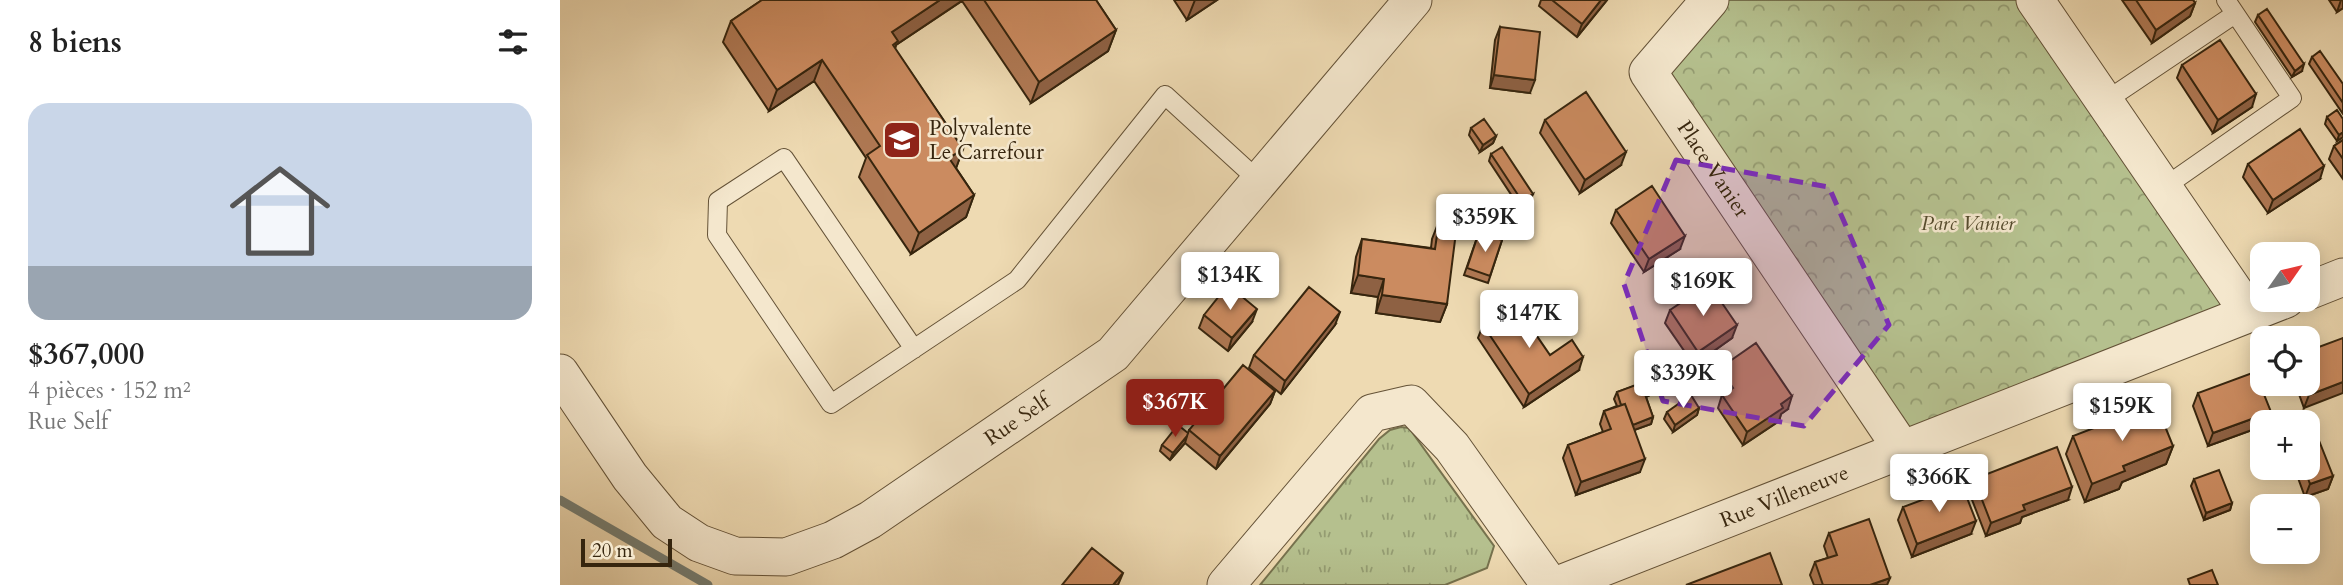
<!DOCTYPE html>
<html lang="fr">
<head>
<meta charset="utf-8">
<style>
  body { margin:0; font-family:Cardo,serif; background:#f2f2f2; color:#222; height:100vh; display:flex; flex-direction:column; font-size:26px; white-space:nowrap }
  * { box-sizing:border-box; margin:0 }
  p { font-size:23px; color:#767676 }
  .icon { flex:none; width:38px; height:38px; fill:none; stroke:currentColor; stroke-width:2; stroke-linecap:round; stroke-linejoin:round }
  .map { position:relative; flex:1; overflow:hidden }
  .side { display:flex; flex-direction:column; background:#fff; width:560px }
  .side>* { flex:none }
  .needle { width:46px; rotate:56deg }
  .buttons { position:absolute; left:1690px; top:242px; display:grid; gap:14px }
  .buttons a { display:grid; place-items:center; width:70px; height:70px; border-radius:14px; background:#fff; box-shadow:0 4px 18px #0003; font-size:35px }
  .scale { position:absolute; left:21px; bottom:18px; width:91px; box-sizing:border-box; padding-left:7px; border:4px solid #36250e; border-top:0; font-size:19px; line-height:24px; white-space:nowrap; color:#36250e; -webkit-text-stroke:5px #f4e7cd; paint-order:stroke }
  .price { position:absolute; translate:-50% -60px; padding:0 16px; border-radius:7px; background:#fff; color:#222; font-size:23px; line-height:46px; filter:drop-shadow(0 2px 4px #0008) }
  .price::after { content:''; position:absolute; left:50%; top:42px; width:21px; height:16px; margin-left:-10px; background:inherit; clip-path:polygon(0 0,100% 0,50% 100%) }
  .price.current { background:#8f2418; color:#fff }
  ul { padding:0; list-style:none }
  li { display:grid; align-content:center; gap:14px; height:371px; padding:0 28px }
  li span { display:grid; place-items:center; height:217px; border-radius:21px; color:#555 }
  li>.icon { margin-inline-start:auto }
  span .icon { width:126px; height:126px; fill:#fffc; stroke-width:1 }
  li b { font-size:30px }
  h2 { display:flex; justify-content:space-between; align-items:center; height:84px; padding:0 28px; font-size:30px }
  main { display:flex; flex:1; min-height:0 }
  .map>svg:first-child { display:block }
</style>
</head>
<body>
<main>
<section class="side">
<h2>8 biens<svg class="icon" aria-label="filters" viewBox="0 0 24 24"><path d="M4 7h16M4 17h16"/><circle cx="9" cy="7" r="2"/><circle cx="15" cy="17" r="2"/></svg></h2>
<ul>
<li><span style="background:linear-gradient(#c9d6e8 75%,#9aa5b1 0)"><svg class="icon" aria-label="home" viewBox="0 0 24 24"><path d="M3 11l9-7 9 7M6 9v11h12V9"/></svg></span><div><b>$367,000</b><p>4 pièces · 152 m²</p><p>Rue Self</p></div></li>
</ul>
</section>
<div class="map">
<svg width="1783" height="585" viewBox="0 0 1783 585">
  <defs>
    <pattern id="grass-tufts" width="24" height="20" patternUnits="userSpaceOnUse" patternTransform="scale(1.75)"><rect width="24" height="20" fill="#b5c08e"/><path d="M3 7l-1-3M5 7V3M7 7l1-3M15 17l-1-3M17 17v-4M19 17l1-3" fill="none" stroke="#949c72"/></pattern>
    <pattern id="park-crowns" width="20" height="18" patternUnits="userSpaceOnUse" patternTransform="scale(1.75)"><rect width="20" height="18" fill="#b5c08e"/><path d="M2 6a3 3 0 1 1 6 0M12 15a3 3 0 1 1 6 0" fill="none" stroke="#949c72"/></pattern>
  </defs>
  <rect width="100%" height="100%" fill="#eedab2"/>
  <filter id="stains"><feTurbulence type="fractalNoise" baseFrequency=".00286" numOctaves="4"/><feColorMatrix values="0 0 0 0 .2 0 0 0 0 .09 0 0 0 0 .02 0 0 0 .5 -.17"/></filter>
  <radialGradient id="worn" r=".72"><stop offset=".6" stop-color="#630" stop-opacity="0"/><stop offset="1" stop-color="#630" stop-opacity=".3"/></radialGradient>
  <path fill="url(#grass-tufts)" stroke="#76724e" stroke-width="2" d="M841 427 849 428 934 546 927 568 885 585H700L819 439 830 430Z"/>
  <path fill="url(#park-crowns)" stroke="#76724e" stroke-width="2" d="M1150 0H1475L1689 313 1342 449 1088 72Z"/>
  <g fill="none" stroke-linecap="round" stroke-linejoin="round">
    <path stroke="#747d73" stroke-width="9" d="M0 500 148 585"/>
    <defs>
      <path id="service" d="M1544 102 1675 14
        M1603 188 1732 98 1666 0
        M354 349 224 158 158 201 157 235 271 404 457 280 605 95 699 181"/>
      <g id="minor">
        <path id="s1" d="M1150 0 1088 72 1342 449"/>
        <path d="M1475 0 1689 313"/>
        <path d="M1748 291 1783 277"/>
        <path id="s2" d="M0 373 70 477 107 522 139 543 175 556 226 557 273 540 310 520 553 354 853 0"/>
        <path d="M666 585 812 413 851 404 892 447 990 585"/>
        <path id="s3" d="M998 585 1726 299"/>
      </g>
    </defs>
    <use href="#service" stroke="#645237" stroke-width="20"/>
    <use href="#minor" stroke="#645237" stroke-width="39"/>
    <use href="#service" stroke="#f4e7cd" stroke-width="18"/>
    <use href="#minor" stroke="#f4e7cd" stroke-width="37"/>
  </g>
  <path fill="#af7853" stroke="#36250e" stroke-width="2" d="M202 0H536L556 30 548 51 471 103 402 1 336 45 335 49 403 149 396 168 414 195 406 217 351 254 299 177 306 158 254 81 209 111 163 42 171 21Z
    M614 0H657L627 20Z
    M981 0H1047L1017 37 979 6Z
    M1562 0H1633L1635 3 1630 16 1592 43Z
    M1769 0H1783V8L1777 12Z
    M1698 15 1742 71 1732 77 1695 22Z
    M940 27 970 93 930 88 935 40Z
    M1752 57 1783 84V114L1749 64Z
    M1622 65 1692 107 1653 133 1617 78Z
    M1767 117 1783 137 1777 141 1765 124Z
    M985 120 1061 165 1020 193 980 133Z
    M911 128 936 136 933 143 920 152 909 135Z
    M1783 140V179L1769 159 1774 146Z
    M931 154 970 201 960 208 929 161Z
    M1688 164 1760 179 1708 213 1683 177Z
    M1056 210 1120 249 1084 272 1051 223Z
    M879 221 887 304 880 322 816 313 818 297 791 293 796 257 802 239 871 248 872 239Z
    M919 232 942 240 928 283 904 275Z
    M1110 310 1172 338 1134 365 1105 323Z
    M644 315 692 322 668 351 639 328Z
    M775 325 721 394 689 368 694 355Z
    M923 325 990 355 1019 370 964 407 918 338Z
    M1783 338 1744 408 1735 383H1748Z
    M1160 368 1228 409 1221 414 1219 421 1183 445 1158 408 1162 395 1164 394 1155 381Z
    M1082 379 1107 380 1105 387 1086 397 1093 417 1091 424 1074 430 1080 472 1016 495 1003 458 1008 445 1043 432 1040 424 1044 411 1057 406 1054 399 1057 392 1080 384Z
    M715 391 710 404 656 469 625 443 610 460 600 451 602 445 628 433 629 430Z
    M1638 393 1711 412 1707 422H1703V426L1648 446 1633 406Z
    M1139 408 1137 415 1113 432 1104 419 1107 412Z
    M1513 436 1613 446 1606 464 1562 482 1559 489 1525 502 1506 454Z
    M1734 467H1748L1773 476 1768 489 1745 497Z
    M1414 479 1508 500 1462 517 1460 523 1426 536 1409 492Z
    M1634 479 1672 503 1670 510 1644 520 1631 486Z
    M1343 507 1411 534 1352 557 1338 520Z
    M1269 533 1327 585H1254L1250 575 1255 562 1268 558 1264 546Z"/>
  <path fill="#8e6143" stroke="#36250e" stroke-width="2" d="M380 0H403L336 45 330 63 332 32Z
    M635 0H657L627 20Z
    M1041 0H1047L1017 37 1022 24Z
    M1781 0H1783V8L1777 12Z
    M1635 3 1630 16 1592 43 1596 30Z
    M556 30 548 51 471 103 479 82Z
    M262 60 254 81 209 111 217 90Z
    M1744 64 1742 71 1732 77 1735 71Z
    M934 75 975 80 970 93 930 88Z
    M1696 94 1692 107 1653 133 1658 120Z
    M1783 132V137L1777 141 1779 135Z
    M936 136 933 143 920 152 923 145Z
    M403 149 395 171 389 158Z
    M1066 152 1061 165 1020 193 1025 180Z
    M1764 166 1760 179 1708 213 1713 200Z
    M973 194 970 201 960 208 962 201Z
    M414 195 406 217 351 254 359 233Z
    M1125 236 1120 249 1084 272 1089 259Z
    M798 275 824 279 818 297 791 293Z
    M822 295 887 304 880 322 816 313Z
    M697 309 692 322 668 351 672 338Z
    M780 312 775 325 721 394 725 381Z
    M1177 325 1172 338 1134 365 1138 352Z
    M1023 357 1019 370 964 407 969 394Z
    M1107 380 1105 387 1086 397 1088 390Z
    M1783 382V393L1744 408 1749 395Z
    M715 391 710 404 656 469 660 456Z
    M1232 396 1228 409 1221 414 1219 421 1183 445 1187 432 1221 404Z
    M1139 408 1137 415 1113 432 1115 425Z
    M1711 412 1707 422H1703V426L1648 446 1653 433Z
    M1093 417 1091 424 1066 433 1069 426Z
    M627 436 625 443 610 460 613 453Z
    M1613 446 1606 464 1562 482 1559 489 1525 502 1532 484 1563 466Z
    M1085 459 1080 472 1016 495 1021 482Z
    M1773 476 1768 489 1745 497 1750 484Z
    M1512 487 1508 500 1462 517 1460 523 1426 536 1431 523 1463 505Z
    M1672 503 1670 510 1644 520 1646 513Z
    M1416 521 1411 534 1352 557 1357 544Z
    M563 573 558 585H553Z
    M1330 578 1327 585H1310Z"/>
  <path fill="#cb8b60" stroke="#36250e" stroke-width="2" d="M202 0H380L332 32 338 41 333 45 403 149 389 158 414 195 359 233 307 155 320 146 262 60 217 90 171 21Z
    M424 0H536L556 30 479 82Z
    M992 0H1041L1022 24Z
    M1576 0H1633L1635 3 1596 30Z
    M1707 9 1744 64 1735 71 1698 15Z
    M940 27 980 32 975 80 934 75Z
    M1660 40 1696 94 1658 120 1622 65Z
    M1760 51 1783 84V103L1752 57Z
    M1026 92 1066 152 1025 180 985 120Z
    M1777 110 1783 119V132L1779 135 1767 117Z
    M924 119 936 136 923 145 911 128Z
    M1740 129 1764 166 1713 200 1688 164Z
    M1783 140V159L1774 146Z
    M942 147 973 194 962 201 931 154Z
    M1092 186 1125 236 1089 259 1056 210Z
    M879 221 897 224 887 304 822 295 824 279 798 275 802 239 875 249Z
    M919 232 942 240 930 276 907 268Z
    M1149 284 1177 325 1138 352 1110 310Z
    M668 285 697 309 672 338 644 315Z
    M749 287 780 312 725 381 694 355Z
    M955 304 990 355 1012 340 1023 357 969 394 923 325Z
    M1783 338V382L1749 395 1744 383H1748V351Z
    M1196 343 1232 396 1221 404 1223 408 1187 432 1162 395 1173 388 1160 368Z
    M683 365 715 391 660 456 629 430Z
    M1101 369 1107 380 1088 390 1082 379Z
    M1695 372 1711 412 1653 433 1638 393Z
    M1081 383 1093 417 1073 425 1065 404 1061 405 1057 392Z
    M1131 395 1139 408 1115 425 1107 412Z
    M1065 404 1085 459 1021 482 1008 445 1051 429 1044 411Z
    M1596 404 1613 446 1563 466 1565 471 1532 484 1513 436Z
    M618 425 628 433 627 436 613 453 602 445Z
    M1756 433 1773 476 1750 484 1744 467H1748V436Z
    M1497 447 1512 487 1463 505 1465 510 1431 523 1414 479Z
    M1659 470 1672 503 1646 513 1634 479Z
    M1402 485 1416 521 1357 544 1343 507Z
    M1309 519 1330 578 1310 585H1263L1255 562 1277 555 1269 533Z
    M532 548 563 573 553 585H502Z
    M1210 553 1222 585H1126Z
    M1652 570 1658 585H1630L1628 579Z"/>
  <path fill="#7b2cbf" fill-opacity="0.2" stroke="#7b2cbf" stroke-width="5" stroke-dasharray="14 9" stroke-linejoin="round" d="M1116 160 1269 187 1329 325 1244 426 1103 401 1064 284Z"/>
  <defs>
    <symbol id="school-square" viewBox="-11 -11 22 22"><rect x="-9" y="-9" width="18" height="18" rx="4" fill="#8f2418" stroke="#f4e7cd"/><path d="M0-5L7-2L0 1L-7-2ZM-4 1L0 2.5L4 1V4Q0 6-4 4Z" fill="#fff"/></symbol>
  </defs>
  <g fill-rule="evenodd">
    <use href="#school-square" x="320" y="118" width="44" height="44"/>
  </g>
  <g text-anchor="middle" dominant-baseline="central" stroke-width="5" stroke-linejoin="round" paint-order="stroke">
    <g font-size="21" fill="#36250e" stroke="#f4e7cd" text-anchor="start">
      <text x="369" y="128">Polyvalente<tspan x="369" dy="24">Le Carrefour</tspan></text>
    </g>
    <g font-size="21" fill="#36250e" stroke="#f4e7cd">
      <text stroke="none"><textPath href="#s1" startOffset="212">Place Vanier</textPath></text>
      <text stroke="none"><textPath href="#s2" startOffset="581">Rue Self</textPath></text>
      <text stroke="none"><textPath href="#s3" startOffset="243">Rue Villeneuve</textPath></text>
    </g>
    <g font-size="21" font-style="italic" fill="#564c2e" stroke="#f4e7cd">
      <text x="1408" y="223">Parc Vanier</text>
    </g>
  </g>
  <rect width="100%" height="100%" filter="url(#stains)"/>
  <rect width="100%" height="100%" fill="url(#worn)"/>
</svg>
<div class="buttons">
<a><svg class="needle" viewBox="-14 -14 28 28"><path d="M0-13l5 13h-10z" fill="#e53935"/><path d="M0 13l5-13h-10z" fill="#767676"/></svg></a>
<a><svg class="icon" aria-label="locate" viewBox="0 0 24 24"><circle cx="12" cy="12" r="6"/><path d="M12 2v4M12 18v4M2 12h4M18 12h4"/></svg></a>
<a>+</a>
<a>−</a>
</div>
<div class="scale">20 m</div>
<b class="price" style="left:925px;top:254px">$359K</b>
<b class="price" style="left:670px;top:312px">$134K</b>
<b class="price" style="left:1143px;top:318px">$169K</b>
<b class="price" style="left:969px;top:350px">$147K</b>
<b class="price" style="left:1123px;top:410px">$339K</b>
<b class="price current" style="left:615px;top:439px">$367K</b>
<b class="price" style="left:1562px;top:443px">$159K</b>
<b class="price" style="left:1379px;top:514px">$366K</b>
</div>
</main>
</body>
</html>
